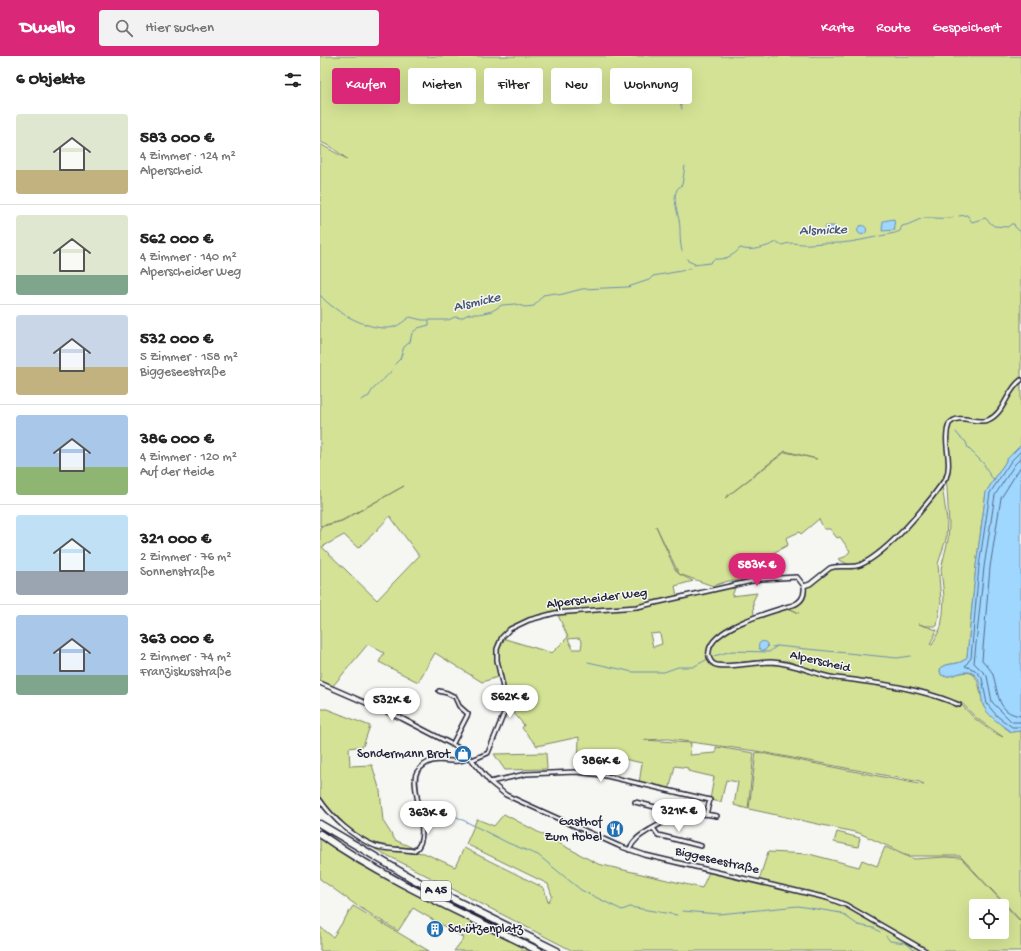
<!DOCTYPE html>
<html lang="de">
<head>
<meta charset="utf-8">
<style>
  body { margin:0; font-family:"Gochi Hand",sans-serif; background:#f2f2f2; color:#222; height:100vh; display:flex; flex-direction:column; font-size:15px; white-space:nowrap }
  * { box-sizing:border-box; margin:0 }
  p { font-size:13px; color:#767676 }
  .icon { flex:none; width:22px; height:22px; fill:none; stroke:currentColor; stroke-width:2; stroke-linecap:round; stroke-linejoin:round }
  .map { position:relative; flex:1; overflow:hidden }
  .side { display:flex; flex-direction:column; background:#fff; width:320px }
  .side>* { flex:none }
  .banner { position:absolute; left:12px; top:12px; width:380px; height:36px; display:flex; gap:8px }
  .buttons { position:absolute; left:649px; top:843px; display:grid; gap:8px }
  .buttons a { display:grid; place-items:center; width:40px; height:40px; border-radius:4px; background:#fff; box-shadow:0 4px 16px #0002; font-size:20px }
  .price { position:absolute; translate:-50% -34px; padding:0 9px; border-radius:14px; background:#fff; color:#222; font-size:13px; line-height:26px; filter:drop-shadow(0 1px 2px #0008) }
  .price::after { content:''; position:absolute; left:50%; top:24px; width:12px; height:9px; margin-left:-6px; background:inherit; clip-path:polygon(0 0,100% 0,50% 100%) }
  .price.current { background:#db2777; color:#fff }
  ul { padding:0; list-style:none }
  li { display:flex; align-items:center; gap:12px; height:100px; padding:0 16px }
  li+li { border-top:1px solid #e0e0e0 }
  li span { display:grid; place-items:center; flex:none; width:112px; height:80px; border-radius:4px; color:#555 }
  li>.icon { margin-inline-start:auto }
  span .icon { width:48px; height:48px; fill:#fffc; stroke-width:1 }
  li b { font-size:17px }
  h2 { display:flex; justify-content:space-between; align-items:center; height:48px; padding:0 16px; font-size:17px }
  .chip { padding:0 14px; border-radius:4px; background:#fff; box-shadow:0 4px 16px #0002; font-size:14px; line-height:36px }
  .chip.current { background:#db2777; color:#fff }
  header { display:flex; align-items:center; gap:24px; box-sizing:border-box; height:56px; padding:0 20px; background:#db2777; color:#fff }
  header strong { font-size:19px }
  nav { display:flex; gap:22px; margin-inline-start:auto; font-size:14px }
  .search { width:280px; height:36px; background:#f2f2f2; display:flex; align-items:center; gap:10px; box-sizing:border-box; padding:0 14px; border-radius:4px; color:#767676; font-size:15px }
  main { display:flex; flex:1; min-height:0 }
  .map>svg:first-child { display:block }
</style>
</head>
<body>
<header>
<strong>Dwello</strong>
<div class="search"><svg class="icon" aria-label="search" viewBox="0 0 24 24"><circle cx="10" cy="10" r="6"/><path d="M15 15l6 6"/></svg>Hier suchen</div>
<nav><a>Karte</a><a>Route</a><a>Gespeichert</a></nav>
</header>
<main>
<section class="side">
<h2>6 Objekte<svg class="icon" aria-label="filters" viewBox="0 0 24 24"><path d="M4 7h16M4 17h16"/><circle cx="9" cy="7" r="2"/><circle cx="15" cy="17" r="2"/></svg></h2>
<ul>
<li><span style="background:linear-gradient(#dfe7d0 70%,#c2b280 0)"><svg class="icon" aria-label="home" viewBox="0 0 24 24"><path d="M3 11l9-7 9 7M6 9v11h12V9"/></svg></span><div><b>583 000 €</b><p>4 Zimmer · 124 m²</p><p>Alperscheid</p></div></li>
<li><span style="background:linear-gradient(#dfe7d0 75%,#7fa58c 0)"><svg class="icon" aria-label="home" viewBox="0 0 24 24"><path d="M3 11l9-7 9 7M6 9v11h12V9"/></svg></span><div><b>562 000 €</b><p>4 Zimmer · 140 m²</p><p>Alperscheider Weg</p></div></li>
<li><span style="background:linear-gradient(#c9d6e8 65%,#c2b280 0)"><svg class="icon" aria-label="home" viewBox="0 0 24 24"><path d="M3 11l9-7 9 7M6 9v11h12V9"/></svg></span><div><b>532 000 €</b><p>5 Zimmer · 158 m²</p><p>Biggeseestraße</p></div></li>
<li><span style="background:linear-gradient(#a9c7e8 65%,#8fb573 0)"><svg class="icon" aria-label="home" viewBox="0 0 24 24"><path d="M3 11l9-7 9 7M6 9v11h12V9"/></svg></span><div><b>386 000 €</b><p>4 Zimmer · 120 m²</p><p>Auf der Heide</p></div></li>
<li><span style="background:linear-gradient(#bfe0f5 70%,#9aa5b1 0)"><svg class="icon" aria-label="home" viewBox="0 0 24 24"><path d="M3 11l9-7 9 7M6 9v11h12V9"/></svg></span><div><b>321 000 €</b><p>2 Zimmer · 76 m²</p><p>Sonnenstraße</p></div></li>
<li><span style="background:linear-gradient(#a9c7e8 75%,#7fa58c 0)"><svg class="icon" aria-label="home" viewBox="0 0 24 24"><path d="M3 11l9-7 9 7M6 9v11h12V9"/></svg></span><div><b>363 000 €</b><p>2 Zimmer · 74 m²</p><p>Franziskusstraße</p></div></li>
</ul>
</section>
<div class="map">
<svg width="701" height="895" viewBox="0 0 701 895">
  <rect width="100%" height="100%" fill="#f6f6f2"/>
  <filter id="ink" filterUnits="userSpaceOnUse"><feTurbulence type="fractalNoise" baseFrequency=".025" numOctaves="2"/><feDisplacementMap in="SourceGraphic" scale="8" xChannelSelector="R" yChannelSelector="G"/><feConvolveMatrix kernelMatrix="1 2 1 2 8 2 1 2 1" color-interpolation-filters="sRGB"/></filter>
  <g filter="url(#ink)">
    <path fill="#d4e295" stroke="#7b8268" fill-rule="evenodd" d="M0 0H701V389L688 402 666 436 656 510 647 601C640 610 630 606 621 611L620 616 625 621C649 615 656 610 661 639 662 642 662 648 664 651 670 661 682 669 691 676L701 675V865L640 800H589L539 777 429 753 436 696 604 729 600 726 436 695 348 683 324 684 371 687 370 699 396 697V691L434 697 428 753 414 749 418 726 406 724 401 746 390 744 394 721 368 715V712L355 710 349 735 319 728 322 707 295 701 290 721 258 716 259 681 217 690 202 672 204 669 188 650 178 604V594L182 582 232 597 248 581 237 557 317 552 390 534 415 532 412 540 437 537 433 545 434 560 395 582 388 590V599L389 604 396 611H406L432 608 466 609 510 621 601 635 641 648 655 663 673 676 683 681 656 662 642 647 602 635 512 621 468 605H433L400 609 393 606C391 602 389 597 390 594 392 573 451 556 468 552L479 557 469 552C485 546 481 543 487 530 498 528 502 516 512 512 519 509 528 514 536 511 573 498 598 458 622 429L627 464 626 483 618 508 621 545 617 570H605L599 568 617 574 610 588 612 589 621 571 623 558 624 541 621 513 628 484 629 468 626 415C616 440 569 492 545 505 541 507 536 509 531 510L518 503 525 501 530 495 520 481 517 482 510 473H504L499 463 481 478 479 476 466 482 468 489 453 497 457 510 446 512 447 520 421 525H408L393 530 359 518 336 470 355 513 359 518 373 525 355 530 357 540C336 546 316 551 294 553 263 555 184 551 177 593 175 602 179 612 181 620L162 626 115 597 98 626 59 606 64 597 48 588 12 631 0 626V471L22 465 84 430 21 465 0 470V88L27 103 10 90 0 86ZM465 395 497 403 465 396 405 442ZM70 460 99 500 57 544 2 491 24 479 38 492 56 475ZM340 577 342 588 333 591 330 578ZM259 582 262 586 261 593H253L248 583Z
      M0 653H7L50 670 43 690 29 692 30 710 52 709 60 735 63 765 75 784 93 792C82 791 69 791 59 788 35 782 14 759 0 741Z
      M226 697 227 713 185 714 174 698Z
      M184 758 278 808 382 832 389 816 507 843 525 851 602 895H253L55 793 104 797 135 811 144 792 224 832 228 846 232 840 228 828 146 788 157 763 174 770Z
      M517 776 540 782 538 791 514 786Z
      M0 782 38 808 210 895H134L144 882 93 852 78 875 36 849 0 823Z
      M565 791 594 803 625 801 641 802 701 866V895H609L527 847 507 840 439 824 448 796 489 798 539 811 542 804 557 810ZM656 850H682V876H656Z
      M33 850 35 851 109 895H0V871L13 881Z"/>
    <path fill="#9fd7ff" stroke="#6d8fb1" d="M574 163 575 174 562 175 563 165Z
      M537.5 174a4.5 4.5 0 1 1 9 0a4.5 4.5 0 1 1-9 0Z
      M506 170H514L516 175 506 178 504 176Z
      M701 389V675L691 676C682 669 669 661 664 651 659 641 664 626 654 618 644 611 631 624 621 619L620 613C627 605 640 611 647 601L656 510 666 436 688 402Z
      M438.5 590a4.5 4.5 0 1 1 9 0a4.5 4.5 0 1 1-9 0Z"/>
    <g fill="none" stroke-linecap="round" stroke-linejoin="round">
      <path stroke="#546a89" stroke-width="1" d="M701 395 691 405 670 437 659 510 651 602 645 610 655 614 662 622 667 648 677 660 692 671H701
        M701 402 695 408 675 439 664 511 654 607 667 620 672 646 692 666H701
        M701 410 681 442 670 511 662 604C666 609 671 613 673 619 679 637 676 657 701 660"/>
      <path stroke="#6d8fb1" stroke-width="1" d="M347 21 354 31 362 53
        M639 160 647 159 652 166 665 162 674 170 688 171 691 168H694L695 171 701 176
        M362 195C359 184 361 174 359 164 357 153 350 135 362 129L365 110
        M367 203 368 205 375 208
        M374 209 390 207 394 203C404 204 414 200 420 192 432 196 446 191 457 186L462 189C473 185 479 189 490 188 495 188 499 187 504 187 527 189 553 181 575 177L580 175 582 170C590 169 596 164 604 162 614 161 624 164 633 161
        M0 239C14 256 52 277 74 271 80 269 85 264 90 261L102 264H128L135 261 141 262 149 258H159L172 255 182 249 195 248 205 251 214 250 223 239 235 237 239 239 262 233 308 231 329 224 333 220 361 215 370 212
        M75 308 80 303 84 291 90 286 92 277 98 272 109 269V265
        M41 344 49 340C53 330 66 323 72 314
        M636 376 639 380 646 386 648 392 664 408 669 418 675 425
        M452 591 457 590
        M394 600 412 595 449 596 457 590 577 602 591 600
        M268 606 313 616H344L358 611H373L386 604
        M135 760 188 787 218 799 261 834 302 854 310 851 357 859
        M362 855 399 858 478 850 521 857 538 869 554 872 560 876
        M566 880 570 885 586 887 595 895"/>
      <defs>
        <path id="street" d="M484 530 490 528 510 512C520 508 529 513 540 509 569 496 608 448 626 422 633 406 622 385 629 368 640 356 655 369 668 364 685 357 686 335 701 324
          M0 627 81 662 139 692 152 704 170 726 186 739 299 790 325 799 507 842 526 849 606 895
          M119 635 127 637 135 641 139 650 148 658 132 689
          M152 704 168 697 187 650 177 604V593L182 581 190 573 209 564 235 557 317 551 441 523 477 521 484 530C485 539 482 546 473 549 453 555 392 571 389 595 388 600 390 606 394 608 401 613 439 606 451 606 473 607 489 616 510 621 519 623 530 623 540 625 573 629 608 635 639 649
          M170 726 206 718 256 716 282 719 390 744 386 758
          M0 744C13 763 33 781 55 790 66 794 81 793 93 795 115 786 88 728 97 716 114 693 133 713 149 701
          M315 746 339 752 353 762
          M333 772 338 779 381 790
          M309 794C314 783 321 779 331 773 353 760 373 755 397 760"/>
        <path id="highway" d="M0 768 93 823 237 895
          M0 778C67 825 145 858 219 895"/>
      </defs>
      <use href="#street" stroke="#22223b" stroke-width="6"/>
      <use href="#highway" stroke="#22223b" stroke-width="9"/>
      <use href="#street" stroke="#f6f6f2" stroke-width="3"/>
      <use href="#highway" stroke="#f6f6f2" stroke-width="6"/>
    </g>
  </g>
  <defs>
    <symbol id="shop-disc" viewBox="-11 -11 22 22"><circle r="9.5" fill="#1f6fb2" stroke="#f6f6f2"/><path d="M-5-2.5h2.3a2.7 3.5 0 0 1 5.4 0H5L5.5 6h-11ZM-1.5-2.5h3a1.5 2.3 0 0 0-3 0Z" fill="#fff"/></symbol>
    <symbol id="restaurant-disc" viewBox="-11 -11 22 22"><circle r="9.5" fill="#1f6fb2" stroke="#f6f6f2"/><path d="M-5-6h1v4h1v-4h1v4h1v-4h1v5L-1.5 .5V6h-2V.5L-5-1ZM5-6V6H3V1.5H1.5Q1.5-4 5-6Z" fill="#fff"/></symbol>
    <symbol id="building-disc" viewBox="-11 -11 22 22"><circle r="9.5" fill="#1f6fb2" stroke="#f6f6f2"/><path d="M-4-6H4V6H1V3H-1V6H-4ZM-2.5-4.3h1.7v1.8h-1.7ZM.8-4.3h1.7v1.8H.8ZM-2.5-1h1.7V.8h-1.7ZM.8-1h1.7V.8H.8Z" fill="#fff"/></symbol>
  </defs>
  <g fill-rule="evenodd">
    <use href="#shop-disc" x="133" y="688" width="20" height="20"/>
    <use href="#restaurant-disc" x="285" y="763" width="20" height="20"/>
    <use href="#building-disc" x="105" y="863" width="20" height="20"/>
  </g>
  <g text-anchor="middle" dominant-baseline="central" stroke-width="3" stroke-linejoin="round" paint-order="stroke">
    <rect fill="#f6f6f2" stroke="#626272" stroke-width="1" x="101" y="825" width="30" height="20" rx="3"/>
    <g font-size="12" font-weight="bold" fill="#22223b">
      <text x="116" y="835">A 45</text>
    </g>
    <g font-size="13" fill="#22223b" stroke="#f6f6f2">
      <text transform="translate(277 543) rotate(-7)">Alperscheider Weg</text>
      <text transform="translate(500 606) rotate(13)">Alperscheid</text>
      <text transform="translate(397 805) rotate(13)">Biggeseestraße</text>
    </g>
    <g font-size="13" fill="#22223b" stroke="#f6f6f2" text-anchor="end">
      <text x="130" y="698">Sondermann Brot</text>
      <text x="282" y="766">Gasthof<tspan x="282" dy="15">Zum Hobel</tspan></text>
      <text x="128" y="873" text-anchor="start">Schützenplatz</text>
    </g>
    <g font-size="14" font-style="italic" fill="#485876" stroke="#f6f6f2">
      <text transform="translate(503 175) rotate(-2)">Alsmicke</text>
      <text transform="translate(157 247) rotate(-13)">Alsmicke</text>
    </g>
  </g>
</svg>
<div class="buttons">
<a><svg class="icon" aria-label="locate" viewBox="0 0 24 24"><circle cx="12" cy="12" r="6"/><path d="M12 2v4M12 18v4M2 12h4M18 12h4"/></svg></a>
</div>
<b class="price current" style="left:437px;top:531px">583K €</b>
<b class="price" style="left:190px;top:663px">562K €</b>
<b class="price" style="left:72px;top:666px">532K €</b>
<b class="price" style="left:281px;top:727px">386K €</b>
<b class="price" style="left:359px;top:777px">321K €</b>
<b class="price" style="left:108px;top:779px">363K €</b>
<div class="banner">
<a class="chip current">Kaufen</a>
<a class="chip">Mieten</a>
<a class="chip">Filter</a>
<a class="chip">Neu</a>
<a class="chip">Wohnung</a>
</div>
</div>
</main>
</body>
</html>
